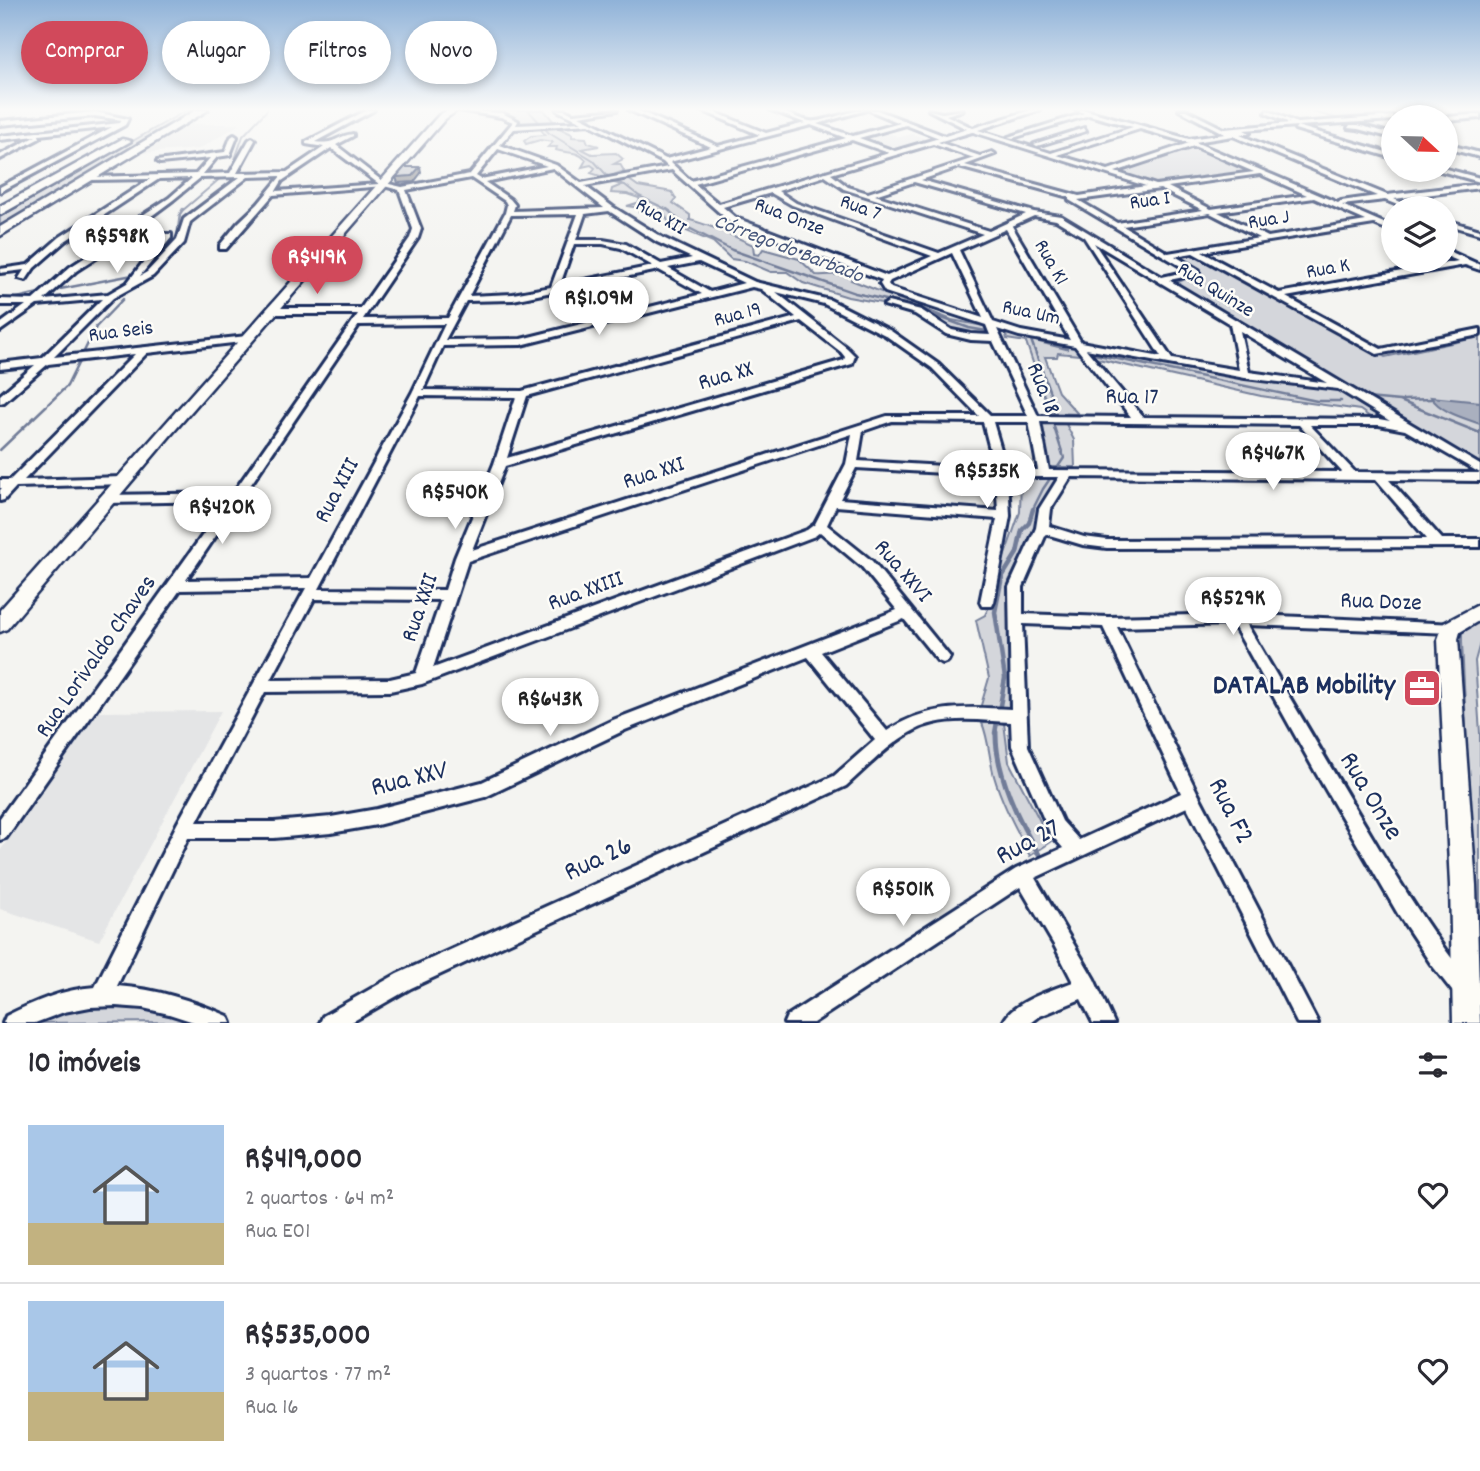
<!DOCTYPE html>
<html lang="pt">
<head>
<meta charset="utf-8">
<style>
  body { margin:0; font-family:Dekko,sans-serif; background:#f7f7f7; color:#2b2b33; height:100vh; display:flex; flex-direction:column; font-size:26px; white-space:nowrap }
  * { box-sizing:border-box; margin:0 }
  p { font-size:23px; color:#7c7c81 }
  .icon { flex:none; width:38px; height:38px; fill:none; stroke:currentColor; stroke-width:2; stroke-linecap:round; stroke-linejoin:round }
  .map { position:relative; height:1023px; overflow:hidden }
  .details { display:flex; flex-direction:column; background:#fff; flex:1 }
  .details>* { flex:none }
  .hud { position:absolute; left:21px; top:21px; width:700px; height:63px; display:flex; gap:14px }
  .needle { width:46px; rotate:112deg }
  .fabs { position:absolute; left:1381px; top:105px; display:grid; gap:14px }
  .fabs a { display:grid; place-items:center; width:77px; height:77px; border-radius:50%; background:#fff; box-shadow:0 4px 10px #0003; font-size:35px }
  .price { position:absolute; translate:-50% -60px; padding:0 16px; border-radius:24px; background:#fff; color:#222; font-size:23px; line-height:46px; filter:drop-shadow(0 2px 4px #0008) }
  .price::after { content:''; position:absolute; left:50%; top:42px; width:21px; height:16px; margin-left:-10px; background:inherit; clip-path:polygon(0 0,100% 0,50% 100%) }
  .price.selected { background:#d1495b; color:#fff }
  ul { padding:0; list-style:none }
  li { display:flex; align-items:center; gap:21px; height:175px; padding:0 28px }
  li+li { border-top:2px solid #e1e1e2 }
  li span { display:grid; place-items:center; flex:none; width:196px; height:140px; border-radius:0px; color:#555 }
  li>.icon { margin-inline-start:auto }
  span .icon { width:84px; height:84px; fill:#fffc; stroke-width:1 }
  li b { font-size:30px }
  h2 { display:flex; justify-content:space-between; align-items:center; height:84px; padding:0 28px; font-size:30px }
  .pill { padding:0 24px; border-radius:32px; background:#fff; box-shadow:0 4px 10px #0003; font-size:24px; line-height:63px }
  .pill.selected { background:#d1495b; color:#fff }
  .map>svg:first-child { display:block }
</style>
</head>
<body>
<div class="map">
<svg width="1480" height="1023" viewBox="0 0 1480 1023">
  <rect width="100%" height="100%" fill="#f4f4f1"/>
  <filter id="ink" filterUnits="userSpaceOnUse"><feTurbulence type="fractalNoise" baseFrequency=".0143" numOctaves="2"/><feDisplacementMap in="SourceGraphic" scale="14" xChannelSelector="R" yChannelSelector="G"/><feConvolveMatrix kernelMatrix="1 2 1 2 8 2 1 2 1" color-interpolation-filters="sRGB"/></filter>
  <g filter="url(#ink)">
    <path fill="#e4e5e6" d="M190 124H240L199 149 141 153Z
      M881 131 900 137 912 134 931 140 894 151 856 137Z
      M221 711 99 941 0 909V851L95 712Z"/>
    <path fill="#d4d6db" stroke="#78829c" stroke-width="2" d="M187 110H199L0 227V217Z
      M472 110H544L555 123 520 126 519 121 510 115Z
      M1305 110H1387L1392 116 1339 119Z
      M555 126 572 134V137L586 138 588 143 599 146 582 149 592 154 616 153 623 159 614 164H620L624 171 606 178 591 173 595 168 591 165 582 167 586 160C577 150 568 154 556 150L557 147H548L553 142 540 140 526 144 524 141 531 136 545 135 539 127Z
      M1194 145 1258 172 1155 185 1114 172Z
      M625 177 638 186 672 192 676 199 673 203 690 215V220C711 225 734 236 753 245L754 254 759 255 763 249 799 259 816 275C829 276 840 272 853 277L851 280 952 320 984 326 987 335 957 331 909 308 848 297 803 283 787 272H771L745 261 731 259 713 242 675 226 668 221 664 213 655 209 639 212 640 208 627 206 640 202 639 198 627 194 611 193 612 189 622 185 607 181Z
      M1195 252 1385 357 1480 337V465L1176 283 1199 273 1173 256Z
      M1005 331 1073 344 1080 355 1058 353 1057 357H1045L1058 392 1078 414 1050 413 1026 342 1007 339Z
      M1086 346 1231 375 1341 391 1393 420 1370 417 1360 410 1261 396 1094 358Z
      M1039 422H1065L1074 440 1075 467H1050Z
      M1021 476H1060L1038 512 1034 531 1009 581 1012 674 1009 708 979 712 989 678 976 620 985 615 993 599 1000 569 1020 512Z
      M1480 617V643L1475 661 1480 733V1023L1462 642V633Z
      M982 723H1004L1009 762 1051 842 1030 856C1017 830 1002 804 994 776 989 758 989 740 982 723Z
      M101 999 183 1016V1022L17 1023Z"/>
    <path fill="#aab0bf" stroke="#717c98" stroke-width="2" d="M1431 397 1480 402V424C1464 418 1440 412 1431 397Z"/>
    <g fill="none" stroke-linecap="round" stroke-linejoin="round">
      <path stroke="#717c98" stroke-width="2" d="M528 110 549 133 593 160 612 181 625 185 639 196 670 211
        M228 172 232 168 243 136 267 110
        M182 211 223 176"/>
      <path stroke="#717c98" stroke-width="2.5" d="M667 209 685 226 732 250 855 293 904 304 969 328 992 332
        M50 291 143 273 177 238 180 214 183 209
        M0 302 43 292
        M1005 333 1067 349
        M1031 340 1054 404V427L1064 458 1043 489 1032 511
        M1094 354 1317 401H1341
        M1367 398 1400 401 1480 433
        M1403 400 1432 399
        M0 450 67 386 96 327 123 299"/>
      <path stroke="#717c98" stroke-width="4.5" d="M995 733 1005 678 995 612 1002 577 1017 553 1022 530 1029 523 1033 509"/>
      <path stroke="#717c98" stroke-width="5" d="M996 732C995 772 1019 823 1040 856"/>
      <defs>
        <path id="street" d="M367 110H374L315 142C336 145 336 136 353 134V136L336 145 385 183 402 187 470 174 513 122 501 117 458 110 502 113 518 121 516 125 582 122 557 110H565L573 114 617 110 579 116 666 159 711 147 629 110H637L718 146 760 135 701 110H709L766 133 805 123 771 110C785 110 796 119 810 121 823 123 849 110 866 110L817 124 853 136 900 123 869 110H877L945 136 967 129 929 110 942 113 963 110 946 115 973 128 1031 110H1040L978 130 1051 153 1133 127 1089 115 1013 138 1008 137 1084 113 1076 110H1086L1189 139 1225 134 1179 110H1186L1224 129 1290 123 1266 113 1267 110 1297 123 1393 116 1395 117H1393V120L1297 126 1393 154V158L1295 129 1297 126 1244 130 1250 133 1240 135 1387 195 1480 184V188L1394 199 1414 208H1405L1385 200 1342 205 1393 227V232L1374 224 1202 252 1279 293 1458 261 1446 256V251H1449L1480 265V270L1465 265 1286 297 1381 349 1480 329V335L1377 354 1193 253 1175 256 1199 270V274L1169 280 1480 465V481L1389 480 1442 539H1480V547L1107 548 1083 545 1046 534 1023 587V614L1108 617 1237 614 1456 624 1458 628 1456 632 1451 633 1247 625C1291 700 1335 775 1380 850 1408 895 1436 940 1470 982L1473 989 1470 996 1463 999 1456 996 1431 964 1398 914 1316 773 1233 624 1117 627 1197 792 1318 1023H1297L1187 807 1035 878 1094 979 1114 1023H1093L1081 999 1040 1016 1031 1023H1003C1011 1002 1052 990 1073 982L1054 945 1020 887 813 1023H784L787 1016 1016 869 1063 848 1050 833 1012 746 1011 722C986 721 960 717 934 723 901 730 871 764 846 786L411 988 350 1023H320L323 1016 397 974 834 776 875 740 808 657 625 730 485 797 377 825 331 833 274 838H188L117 986C157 989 191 1000 228 1016L231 1023H197L169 1014 143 1008 116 1006 90 1007 64 1012 35 1023H3L6 1016C34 1002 63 989 95 987L177 824 306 588 180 590 6 838 0 840V818L227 501 106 503 100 499 106 495 233 493 358 314H271L267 311 271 308H361L410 238 413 229 399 190 384 186 273 195 226 249H220V245L238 223 258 204 281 176 248 177 190 222 184 243 153 276 113 298 54 357 247 336 250 337V341L147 353 24 480 122 477 126 478 128 481 126 484 16 487 4 500 0 501V490L2 488H0V480H10L135 354 48 364 4 402 0 403V395L35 365 0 369V363L42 358 102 299 37 305 0 331V324L26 305H0V299L33 300 70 267 115 238 132 222 169 198 192 178 159 179 65 241 34 268 26 280 19 278 24 270 0 273V269L28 265 60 237 150 179 92 180 89 178 90 177 196 174 210 158 160 163 157 161 225 152 231 137 234 135 237 137 230 155 217 157 203 174 230 173 249 140 252 138 255 140 237 173 287 172 324 147 306 144V142ZM589 124 663 162 668 167 581 183 556 165 500 145 514 129ZM811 125 846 138 691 181 670 162ZM906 125 939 138 895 151 859 138ZM1140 129 1189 143 1108 170 1057 155ZM972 132H973L1146 186 1079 196 965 165 995 154 992 152 980 156 938 142ZM1233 136 1377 196 1341 201 1338 203 1195 142ZM852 140 889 153 719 204 695 184ZM933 144 974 158 868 193 848 187 831 174ZM1194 146 1254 172 1156 185 1115 172ZM331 148 379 184 276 191 282 181ZM498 149 547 166 481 179 476 176ZM959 167 1069 197V200L1189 271 1162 277 1061 216 1034 212 921 180ZM553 168 604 208 513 211 515 205 510 199 485 182ZM672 170 730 222 882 280 880 284 885 292 986 325 990 335 971 334 952 330 921 310 888 302 884 305 915 314 946 334 971 340 993 341 1028 416H991L938 364 891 331 830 300 755 282 663 238 613 207 585 186ZM1260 174 1307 195 1211 209 1168 187ZM825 176 844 189 983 234 939 253 796 203 778 191ZM240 177 184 219 177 240 147 272 140 276 171 238V234H165L127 283 108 294 44 300 76 271 121 242 138 226 173 200 200 178ZM471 178 505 201 507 205 505 213 448 318 363 319 418 238 421 229 406 190ZM914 182 1026 214 989 231 875 195ZM1160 189 1203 210 1117 223 1078 200ZM771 193 792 205 932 256 887 276 736 218 723 207ZM1314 198 1366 221 1268 237 1218 212ZM609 211 657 242 692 258 661 264 626 244 603 240H576L585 214ZM1210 213 1259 238 1168 253 1123 226ZM578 214 551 287 513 294 469 296 511 215ZM1034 216 1056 220 1084 237 1161 357 1081 342 1012 226ZM1006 229 1070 340 1021 331 993 322 959 250ZM1094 243 1230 324 1239 370 1172 359ZM574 244H603L621 248 653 266 560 285ZM952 253 983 318 891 288 888 284 890 281ZM699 262 744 283 710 292 668 268ZM659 270 702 294 521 339 445 340 466 301 513 300ZM752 287 761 289 796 317 522 391 423 390 443 346 521 345ZM776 292 824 304 885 335 932 368 979 416H887L472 550 505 466 852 364 855 356 847 348ZM801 321 841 352 845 357 844 360 507 458 527 396ZM445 324 412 393 311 578 186 580 359 325ZM997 329 1019 336 1075 346 1131 417 1038 416ZM1240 331 1327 383 1249 372ZM1086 349 1245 378 1338 389 1390 421 1379 419 1143 417ZM420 396 516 397 494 464 455 558 445 590 319 589ZM892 421 983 422 995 469 858 461 863 431ZM993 422H1029L1038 470H1007ZM1040 422 1299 425 1342 472 1049 470ZM1310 425H1379L1405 430 1480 473 1355 472ZM852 434 846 464 815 524 807 530 433 668 468 561ZM856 468 996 476 998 511 840 499ZM1008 477H1059L1039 509 1036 528 1009 587 1011 709C964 707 928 704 887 731L821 652 904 619 938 661 943 663 948 661 950 657 872 561 827 525 836 506 997 519 980 602 982 606H992L994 602 1010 516ZM1071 477 1376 480 1427 539 1107 540 1084 537 1049 526 1051 509ZM820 532 862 567 897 610 613 720 482 782 377 809 331 817 274 822H197L265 692 390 691 422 684 815 536ZM314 599 441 600 416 673 390 679 271 680ZM1023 624 1103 627 1181 793 1079 840 1062 821 1028 746Z
          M95 112 128 119 125 125 0 192V187L112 127 39 135 40 138 0 159V155L36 136 0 140V136L120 123 122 120 95 116 0 125V121Z
          M1480 114V118L1446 121V117Z
          M1350 125H1358L1393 134V138L1358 129 1348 128Z
          M1084 128 1086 131 1037 146 1034 144Z
          M1446 144 1480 153V157L1446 148Z
          M1446 169 1480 178V182L1437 170Z
          M1446 220 1480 230V234L1446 224Z"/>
        <path id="secondary" d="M448 110H458L445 119 170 436 7 629 0 632V610L439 115Z
          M1480 604V620L1460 632 1458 639 1476 885 1480 1023H1453L1450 885 1438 639 1444 623Z"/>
        <path id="primary" d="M196 110H208L0 236V227Z
          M122 139 131 141 0 215V206Z"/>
      </defs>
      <use href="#street" stroke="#1b2f5e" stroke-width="6"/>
      <use href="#secondary" stroke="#1b2f5e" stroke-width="5"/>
      <use href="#primary" stroke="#1b2f5e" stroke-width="5"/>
      <use href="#street" fill="#fdfcf7" fill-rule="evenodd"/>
      <use href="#secondary" fill="#fdfcf7" fill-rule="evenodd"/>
      <use href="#primary" fill="#fdfcf7" fill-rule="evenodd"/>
    </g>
    <path fill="#86888f" stroke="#1b2f5e" stroke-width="2" d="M420 167 421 173 414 182 398 183 396 177Z"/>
    <path fill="#bfc3cc" stroke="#1b2f5e" stroke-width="2" d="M405 167H420L412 176 396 177Z"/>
  </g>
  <linearGradient id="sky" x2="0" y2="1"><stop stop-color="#8fb2d8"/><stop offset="0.43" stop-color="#fafaf9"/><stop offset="1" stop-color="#fafaf9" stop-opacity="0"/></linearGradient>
  <rect width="1480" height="254" fill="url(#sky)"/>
  <defs>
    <symbol id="office-square" viewBox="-11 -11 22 22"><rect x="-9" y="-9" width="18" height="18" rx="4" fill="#d1495b" stroke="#fdfcf7"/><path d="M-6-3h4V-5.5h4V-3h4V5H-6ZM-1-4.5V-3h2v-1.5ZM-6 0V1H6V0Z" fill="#fff"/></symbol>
  </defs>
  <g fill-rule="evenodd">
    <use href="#office-square" x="1400" y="666" width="44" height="44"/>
  </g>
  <g text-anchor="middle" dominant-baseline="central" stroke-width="5" stroke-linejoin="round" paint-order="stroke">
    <g font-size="21" fill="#1b2f5e" stroke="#fdfcf7">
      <text transform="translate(1150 202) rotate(-8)">Rua I</text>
      <text transform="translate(860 209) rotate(20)">Rua 7</text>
      <text transform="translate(660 218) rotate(30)">Rua XII</text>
      <text transform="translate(789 218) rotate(21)">Rua Onze</text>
      <text transform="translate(1269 221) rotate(-9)">Rua J</text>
      <text transform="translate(1050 263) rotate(60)">Rua K1</text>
      <text transform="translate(1328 270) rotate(-10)">Rua K</text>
      <text transform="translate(1215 291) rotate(32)">Rua Quinze</text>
      <text transform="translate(1031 314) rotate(12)">Rua Um</text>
      <text transform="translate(738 316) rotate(-15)">Rua 19</text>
      <text transform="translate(121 333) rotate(-7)">Rua Seis</text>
    </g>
    <g font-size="21" font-style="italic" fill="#46567b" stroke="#fdfcf7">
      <text transform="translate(788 250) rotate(21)">Córrego do Barbado</text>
    </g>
    <g font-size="24" fill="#1b2f5e" stroke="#fdfcf7">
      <text transform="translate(726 377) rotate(-16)">Rua XX</text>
      <text transform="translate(1042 389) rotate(68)">Rua 18</text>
      <text transform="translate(1132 398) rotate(1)">Rua 17</text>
      <text transform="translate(654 474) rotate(-18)">Rua XXI</text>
      <text transform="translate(338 491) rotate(-62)">Rua XIII</text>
      <text transform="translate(902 572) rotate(49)">Rua XXVI</text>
      <text transform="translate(586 592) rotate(-20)">Rua XXIII</text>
      <text transform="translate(1381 603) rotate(2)">Rua Doze</text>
      <text transform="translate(421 608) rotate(-71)">Rua XXII</text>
      <text transform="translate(97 657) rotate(-55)">Rua Lorivaldo Chaves</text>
    </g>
    <g font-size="28" font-weight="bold" fill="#1b2f5e" stroke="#fdfcf7" text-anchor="end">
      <text x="1395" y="688">DATALAB Mobility</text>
    </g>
    <g font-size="28" fill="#1b2f5e" stroke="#fdfcf7">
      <text transform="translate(410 781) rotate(-14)">Rua XXV</text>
      <text transform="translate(1369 797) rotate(59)">Rua Onze</text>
      <text transform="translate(1229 812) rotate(63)">Rua F2</text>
      <text transform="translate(1029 844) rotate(-28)">Rua 27</text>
      <text transform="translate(599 861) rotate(-25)">Rua 26</text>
    </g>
  </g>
</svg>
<div class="fabs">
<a><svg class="needle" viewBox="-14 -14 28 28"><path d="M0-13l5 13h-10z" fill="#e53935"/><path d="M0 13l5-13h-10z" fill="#7c7c81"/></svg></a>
<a><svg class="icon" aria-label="layers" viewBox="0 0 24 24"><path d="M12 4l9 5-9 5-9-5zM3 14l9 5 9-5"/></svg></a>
</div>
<b class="price" style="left:117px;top:275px">R$598K</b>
<b class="price selected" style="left:317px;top:296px">R$419K</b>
<b class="price" style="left:599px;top:337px">R$1.09M</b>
<b class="price" style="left:1273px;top:492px">R$467K</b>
<b class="price" style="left:987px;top:510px">R$535K</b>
<b class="price" style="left:455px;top:531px">R$540K</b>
<b class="price" style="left:222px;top:546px">R$420K</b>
<b class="price" style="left:1233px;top:637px">R$529K</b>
<b class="price" style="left:550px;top:738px">R$643K</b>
<b class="price" style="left:903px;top:928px">R$501K</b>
<div class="hud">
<a class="pill selected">Comprar</a>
<a class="pill">Alugar</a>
<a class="pill">Filtros</a>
<a class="pill">Novo</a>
</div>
</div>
<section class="details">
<h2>10 imóveis<svg class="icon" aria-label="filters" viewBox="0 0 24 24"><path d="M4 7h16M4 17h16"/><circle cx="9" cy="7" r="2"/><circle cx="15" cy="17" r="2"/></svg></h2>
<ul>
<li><span style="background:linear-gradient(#a9c7e8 70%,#c2b280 0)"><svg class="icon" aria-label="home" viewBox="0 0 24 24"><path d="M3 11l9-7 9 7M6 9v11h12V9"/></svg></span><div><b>R$419,000</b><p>2 quartos · 64 m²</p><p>Rua E01</p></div><svg class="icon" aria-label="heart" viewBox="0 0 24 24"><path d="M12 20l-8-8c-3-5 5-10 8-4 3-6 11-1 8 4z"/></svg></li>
<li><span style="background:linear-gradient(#a9c7e8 65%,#c2b280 0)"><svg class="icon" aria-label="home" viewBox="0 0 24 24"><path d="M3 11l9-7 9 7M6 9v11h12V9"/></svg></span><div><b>R$535,000</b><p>3 quartos · 77 m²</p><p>Rua 16</p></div><svg class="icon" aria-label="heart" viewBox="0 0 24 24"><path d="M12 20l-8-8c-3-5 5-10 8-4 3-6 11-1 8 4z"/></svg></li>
</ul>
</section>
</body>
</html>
